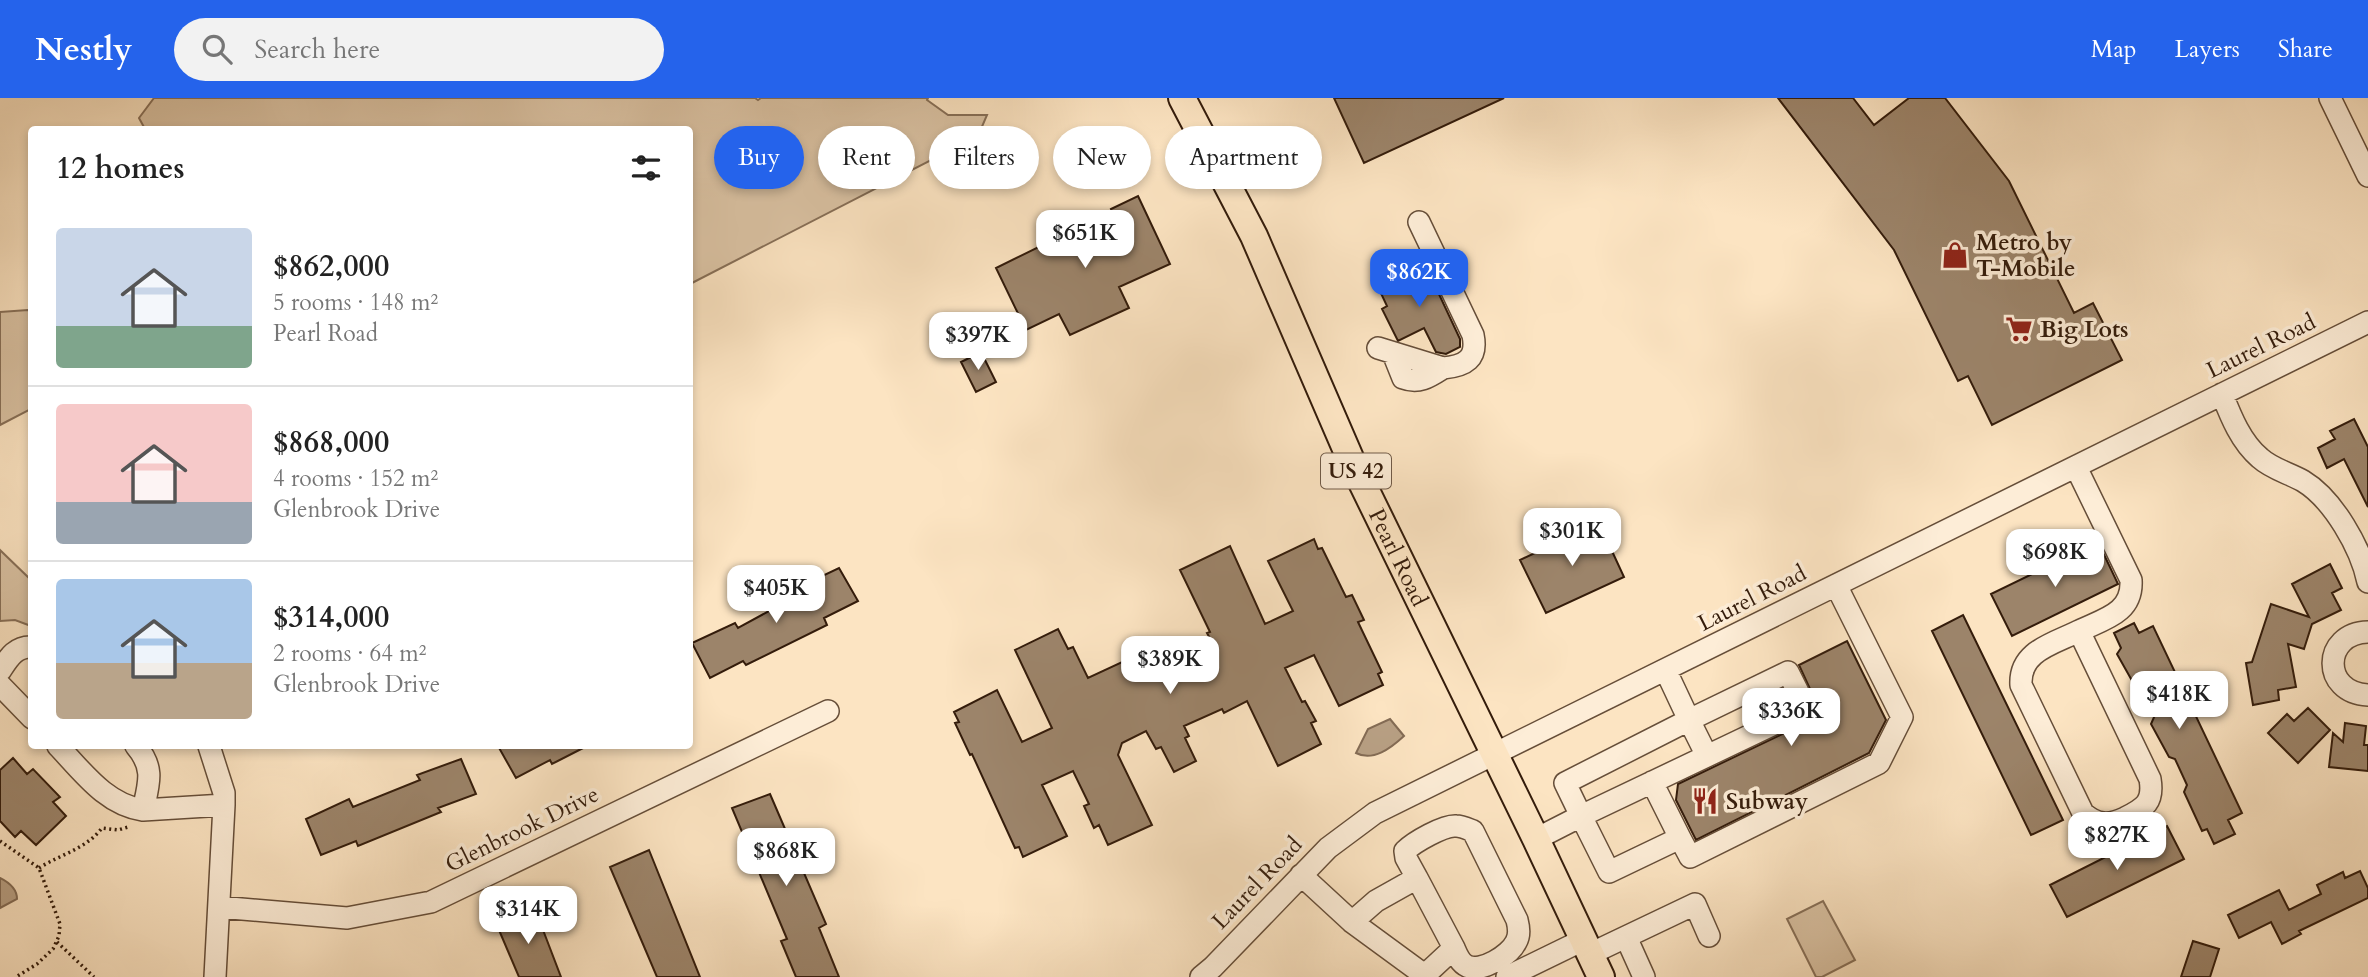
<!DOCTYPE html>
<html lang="en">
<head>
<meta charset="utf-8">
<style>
  body { margin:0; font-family:Cardo,serif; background:#f2f2f2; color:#222; height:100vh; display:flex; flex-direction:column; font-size:26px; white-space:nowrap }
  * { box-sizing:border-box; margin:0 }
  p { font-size:23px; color:#767676 }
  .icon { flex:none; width:38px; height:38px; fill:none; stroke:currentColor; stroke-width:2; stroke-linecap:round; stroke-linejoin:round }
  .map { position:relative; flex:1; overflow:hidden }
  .side { position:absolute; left:28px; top:28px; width:665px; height:623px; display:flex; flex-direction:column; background:#fff; border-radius:7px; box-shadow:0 4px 10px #0003 }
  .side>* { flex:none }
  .hud { position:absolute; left:714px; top:28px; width:665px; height:63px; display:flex; gap:14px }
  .price { position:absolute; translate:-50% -60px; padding:0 16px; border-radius:14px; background:#fff; color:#222; font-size:23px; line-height:46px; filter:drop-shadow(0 2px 4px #0008) }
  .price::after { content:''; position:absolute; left:50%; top:42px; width:21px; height:16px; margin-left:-10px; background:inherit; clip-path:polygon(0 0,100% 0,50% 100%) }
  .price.selected { background:#2563eb; color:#fff }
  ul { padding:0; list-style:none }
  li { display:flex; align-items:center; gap:21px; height:175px; padding:0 28px }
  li+li { border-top:2px solid #e0e0e0 }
  li span { display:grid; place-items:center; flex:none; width:196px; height:140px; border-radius:7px; color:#555 }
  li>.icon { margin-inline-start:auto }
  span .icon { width:84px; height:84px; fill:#fffc; stroke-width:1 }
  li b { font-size:30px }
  h2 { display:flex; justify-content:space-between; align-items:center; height:84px; padding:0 28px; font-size:30px }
  .pill { padding:0 24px; border-radius:32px; background:#fff; box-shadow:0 4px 10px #0003; font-size:24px; line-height:63px }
  .pill.selected { background:#2563eb; color:#fff }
  header { display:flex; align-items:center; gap:42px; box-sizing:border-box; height:98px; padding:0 35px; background:#2563eb; color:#fff }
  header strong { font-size:33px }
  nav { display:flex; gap:38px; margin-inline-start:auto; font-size:24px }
  .search { width:490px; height:63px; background:#f2f2f2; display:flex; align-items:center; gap:18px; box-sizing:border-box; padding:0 24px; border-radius:38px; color:#767676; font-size:26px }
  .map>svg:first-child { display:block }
</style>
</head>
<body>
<header>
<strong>Nestly</strong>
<div class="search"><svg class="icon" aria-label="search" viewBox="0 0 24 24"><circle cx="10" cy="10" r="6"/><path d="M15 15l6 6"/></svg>Search here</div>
<nav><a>Map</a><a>Layers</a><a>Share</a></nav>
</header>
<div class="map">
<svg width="2368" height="879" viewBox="0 0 2368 879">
  <rect width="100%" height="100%" fill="#fce4c2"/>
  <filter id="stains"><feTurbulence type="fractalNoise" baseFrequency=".00286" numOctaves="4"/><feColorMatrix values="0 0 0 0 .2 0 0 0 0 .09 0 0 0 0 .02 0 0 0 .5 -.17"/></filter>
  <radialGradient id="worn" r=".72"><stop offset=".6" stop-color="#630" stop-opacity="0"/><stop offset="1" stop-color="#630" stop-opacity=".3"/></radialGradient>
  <path fill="#dac2a3" stroke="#876f57" stroke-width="2" d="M154 0H755L758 2 761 0H928L927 2 948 17H987L978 38 690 186V32L145 31 139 20Z
    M28 212 32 213 31 311 0 327V214Z
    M0 452 31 482V528L15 522 0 523Z
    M1823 803 1855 862 1822 879H1816L1787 821Z"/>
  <path fill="#b8a084" stroke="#836b54" stroke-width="2" d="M1390 621 1404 638C1391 650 1373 664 1356 655L1368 631Z
    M0 780C8 784 17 791 17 801L0 810Z"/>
  <path fill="#9c846a" stroke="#341c0b" stroke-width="2" d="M1334 0H1504L1364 65Z
    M1778 0H1853L1874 27 1909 0H1945L2009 83 2074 215 2093 205 2122 262 1992 327 1968 278 1958 283 1894 152Z
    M1138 98 1170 166 1119 189 1129 210 1070 237 1059 216 1026 232 996 170 1112 113 1111 111Z
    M1423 162 1460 241V249L1446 256 1436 254 1424 230 1398 243 1382 211 1387 208 1379 191 1399 181 1397 175Z
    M981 254 996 284 976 294 961 264Z
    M2354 321 2368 349V409L2344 361 2327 370 2318 350 2335 341 2330 333Z
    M1599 425 1624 479 1546 515 1520 462Z
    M1314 441 1318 451 1322 450 1346 499 1352 497 1364 522 1358 524 1382 574 1378 576 1383 587 1339 608 1314 557 1285 570 1302 604 1305 603 1316 623 1311 625 1321 646 1278 668 1247 603 1224 615 1222 611 1184 628 1189 638 1185 640 1196 663 1174 674 1161 649 1156 651 1146 633 1122 645 1118 657 1152 727 1108 747 1099 727 1094 730 1084 708 1089 706 1073 673 1042 687 1067 738 1023 759 1019 749 1015 750 972 656 970 657 955 625 959 624 954 614 997 592 1022 644 1052 630 1015 552 1058 531 1068 551 1073 549 1088 580 1148 552 1158 572 1212 544 1207 535 1210 534 1180 472 1230 448 1265 526 1293 513 1268 463Z
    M2098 444 2118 486 2012 538 1991 496Z
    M2330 466 2342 490 2332 495 2341 512 2312 526 2304 551 2288 546 2296 589 2278 592 2279 602 2253 607 2246 565 2252 564 2271 506 2309 519 2292 486Z
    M839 470 858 503 824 520 827 527 746 567 743 563 710 580 692 545 735 525 738 530 800 496 797 490Z
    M1963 517 2063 722 2031 737 1932 533Z
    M2134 525 2139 535 2153 528 2242 715 2228 722 2235 736 2214 746 2207 731 2202 733 2184 694 2187 687 2175 661 2169 659 2151 626 2155 617 2142 591 2135 588 2117 556 2121 550 2114 535Z
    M1847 543 1886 622 1869 655 1696 742 1676 702 1678 686 1801 627 1811 593 1799 567Z
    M2308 610 2330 632 2298 665 2268 635 2287 616 2294 623Z
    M2345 625 2366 628 2364 647H2368V673L2329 669 2333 635 2343 644Z
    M498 648H587L552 666 550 662 516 680Z
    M13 660 27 676 33 671 60 699 53 704 66 718 36 747 21 733 15 739 0 723V672Z
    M461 661 476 696 438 710 441 714 358 748 356 743 321 757 306 721 349 701 353 709 420 682 417 677Z
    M770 696 826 826 819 830 839 879H796L781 843 787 841 732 710Z
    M2167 728 2184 761 2067 819 2050 787Z
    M649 752 700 879H657L610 769Z
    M2360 773 2368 790V800L2299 833 2301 836 2282 846 2271 824 2239 840 2228 817 2279 792 2289 812 2321 796 2317 787 2343 774 2345 780Z
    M535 811 561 879H519L496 825Z
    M2193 843 2219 851 2210 879H2181Z"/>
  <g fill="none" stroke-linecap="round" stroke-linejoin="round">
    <defs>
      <path id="minor" d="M2330 0 2368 78
        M1378 250 1443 270C1465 268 1478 261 1473 237L1419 124
        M1393 255 1403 280C1419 286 1429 279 1443 270
        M2222 296C2231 319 2241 344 2260 360 2272 371 2289 375 2303 383 2333 401 2361 450 2368 484
        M2076 369 2131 482C2133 515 2104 521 2079 533
        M2079 533 2150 681C2154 704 2145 710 2125 720 2108 728 2097 727 2083 715L2021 587C2019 553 2053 546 2079 533Z
        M2368 534C2322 535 2321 595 2368 597
        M0 573C8 561 15 548 32 549
        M0 587 32 620
        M58 648C82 673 106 707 143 712L224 707
        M136 648C155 670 149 685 143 712
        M209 648 224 695V707L215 879
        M1707 658 1689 622 1788 574 1798 594 1791 618 1581 718 1609 774 1680 740 1690 759 1879 665 1902 619 1836 487
        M1652 684 1680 740
        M1536 741 1581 718 1565 685 1689 622 1666 573
        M1301 777 1352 824 1427 879
        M1417 780 1406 760 1405 753C1414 744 1444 727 1456 728 1462 728 1468 731 1473 733L1517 822C1519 830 1520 837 1516 844 1510 857 1481 875 1467 868 1460 865 1457 857 1454 850
        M219 809 347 820 431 804 828 613
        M1352 824 1376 803 1417 780 1454 850 1425 877
        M1626 839 1644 879
        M1590 856 1695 806 1709 838
        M1201 879 1213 869 1328 750 1375 715 2368 224
        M1507 879 1583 842"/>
      <g id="major">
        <path id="s1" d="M1182 0 1254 138 1350 360 1536 741 1601 879"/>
      </g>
    </defs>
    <use href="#minor" stroke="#664e39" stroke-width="24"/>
    <use href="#major" stroke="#341c0b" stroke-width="30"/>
    <path stroke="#341c0b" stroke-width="3.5" stroke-dasharray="2 3.5" stroke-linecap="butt" d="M0 743 39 770 60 826 59 838 53 851 37 866 16 879
      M39 770C61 756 86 751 102 730L118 732 128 729
      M57 844 94 879"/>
    <use href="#minor" stroke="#fdedd7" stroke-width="21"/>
    <use href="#major" stroke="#fce4c2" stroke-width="26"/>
  </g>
  <defs>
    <symbol id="shop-bare" viewBox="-9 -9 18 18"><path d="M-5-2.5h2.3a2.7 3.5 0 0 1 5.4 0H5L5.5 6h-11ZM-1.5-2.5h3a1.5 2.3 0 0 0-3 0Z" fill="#8f2418" stroke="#fdedd7" stroke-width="2.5" paint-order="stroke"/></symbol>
    <symbol id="supermarket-bare" viewBox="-9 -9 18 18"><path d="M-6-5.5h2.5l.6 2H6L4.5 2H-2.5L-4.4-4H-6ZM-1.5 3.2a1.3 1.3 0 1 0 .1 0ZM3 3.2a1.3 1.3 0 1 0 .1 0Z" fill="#8f2418" stroke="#fdedd7" stroke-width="2.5" paint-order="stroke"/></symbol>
    <symbol id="restaurant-bare" viewBox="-9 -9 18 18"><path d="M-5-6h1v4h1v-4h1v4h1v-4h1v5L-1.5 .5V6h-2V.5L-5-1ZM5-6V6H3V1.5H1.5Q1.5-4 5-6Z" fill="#8f2418" stroke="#fdedd7" stroke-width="2.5" paint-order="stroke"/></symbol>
  </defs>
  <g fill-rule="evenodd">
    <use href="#shop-bare" x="1936" y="138" width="38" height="38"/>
    <use href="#supermarket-bare" x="2000" y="212" width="38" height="38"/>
    <use href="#restaurant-bare" x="1686" y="684" width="38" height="38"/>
  </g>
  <g text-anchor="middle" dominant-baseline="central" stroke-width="7" stroke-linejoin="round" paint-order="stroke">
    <rect fill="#fdedd7" stroke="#705b48" stroke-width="2" x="1321" y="355.5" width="70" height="35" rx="5"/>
    <g font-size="21" font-weight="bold" fill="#341c0b">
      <text x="1356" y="373">US 42</text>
    </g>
    <g font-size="23" font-weight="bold" fill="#341c0b" stroke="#fdedd7" text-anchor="start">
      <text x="1976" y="144">Metro by<tspan x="1976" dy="26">T-Mobile</tspan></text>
      <text x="2040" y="231">Big Lots</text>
      <text x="1726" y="703">Subway</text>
    </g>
    <g font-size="23" fill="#341c0b" stroke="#fdedd7">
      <text transform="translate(2261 248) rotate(-26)">Laurel Road</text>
      <text stroke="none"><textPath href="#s1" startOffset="508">Pearl Road</textPath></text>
      <text transform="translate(1752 500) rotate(-27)">Laurel Road</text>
      <text transform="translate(522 731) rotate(-26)">Glenbrook Drive</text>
      <text transform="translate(1257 785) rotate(-46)">Laurel Road</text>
    </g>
  </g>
  <rect width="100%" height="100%" filter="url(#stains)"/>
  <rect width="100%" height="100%" fill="url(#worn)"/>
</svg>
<b class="price" style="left:1085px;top:172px">$651K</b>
<b class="price selected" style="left:1419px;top:211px">$862K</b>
<b class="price" style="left:978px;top:274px">$397K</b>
<b class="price" style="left:1572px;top:470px">$301K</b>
<b class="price" style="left:2055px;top:491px">$698K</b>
<b class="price" style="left:776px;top:527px">$405K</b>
<b class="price" style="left:1170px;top:598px">$389K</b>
<b class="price" style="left:2179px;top:633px">$418K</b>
<b class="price" style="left:1791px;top:650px">$336K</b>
<b class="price" style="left:2117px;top:774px">$827K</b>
<b class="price" style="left:786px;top:790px">$868K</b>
<b class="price" style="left:528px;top:848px">$314K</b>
<div class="hud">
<a class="pill selected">Buy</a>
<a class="pill">Rent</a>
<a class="pill">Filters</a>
<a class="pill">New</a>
<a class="pill">Apartment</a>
</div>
<section class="side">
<h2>12 homes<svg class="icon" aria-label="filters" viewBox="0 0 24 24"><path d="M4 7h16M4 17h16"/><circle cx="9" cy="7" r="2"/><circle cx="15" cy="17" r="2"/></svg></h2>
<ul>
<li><span style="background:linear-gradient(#c9d6e8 70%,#7fa58c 0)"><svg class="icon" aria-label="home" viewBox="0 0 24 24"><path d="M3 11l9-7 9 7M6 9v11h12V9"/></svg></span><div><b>$862,000</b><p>5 rooms · 148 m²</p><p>Pearl Road</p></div></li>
<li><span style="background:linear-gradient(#f6c9c9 70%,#9aa5b1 0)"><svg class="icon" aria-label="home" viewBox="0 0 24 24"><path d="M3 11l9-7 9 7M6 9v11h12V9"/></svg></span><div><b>$868,000</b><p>4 rooms · 152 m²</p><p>Glenbrook Drive</p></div></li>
<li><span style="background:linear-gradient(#a9c7e8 60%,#b9a48a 0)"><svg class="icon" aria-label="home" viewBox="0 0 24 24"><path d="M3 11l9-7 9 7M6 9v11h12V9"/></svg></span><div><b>$314,000</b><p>2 rooms · 64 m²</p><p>Glenbrook Drive</p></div></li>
</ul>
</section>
</div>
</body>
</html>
